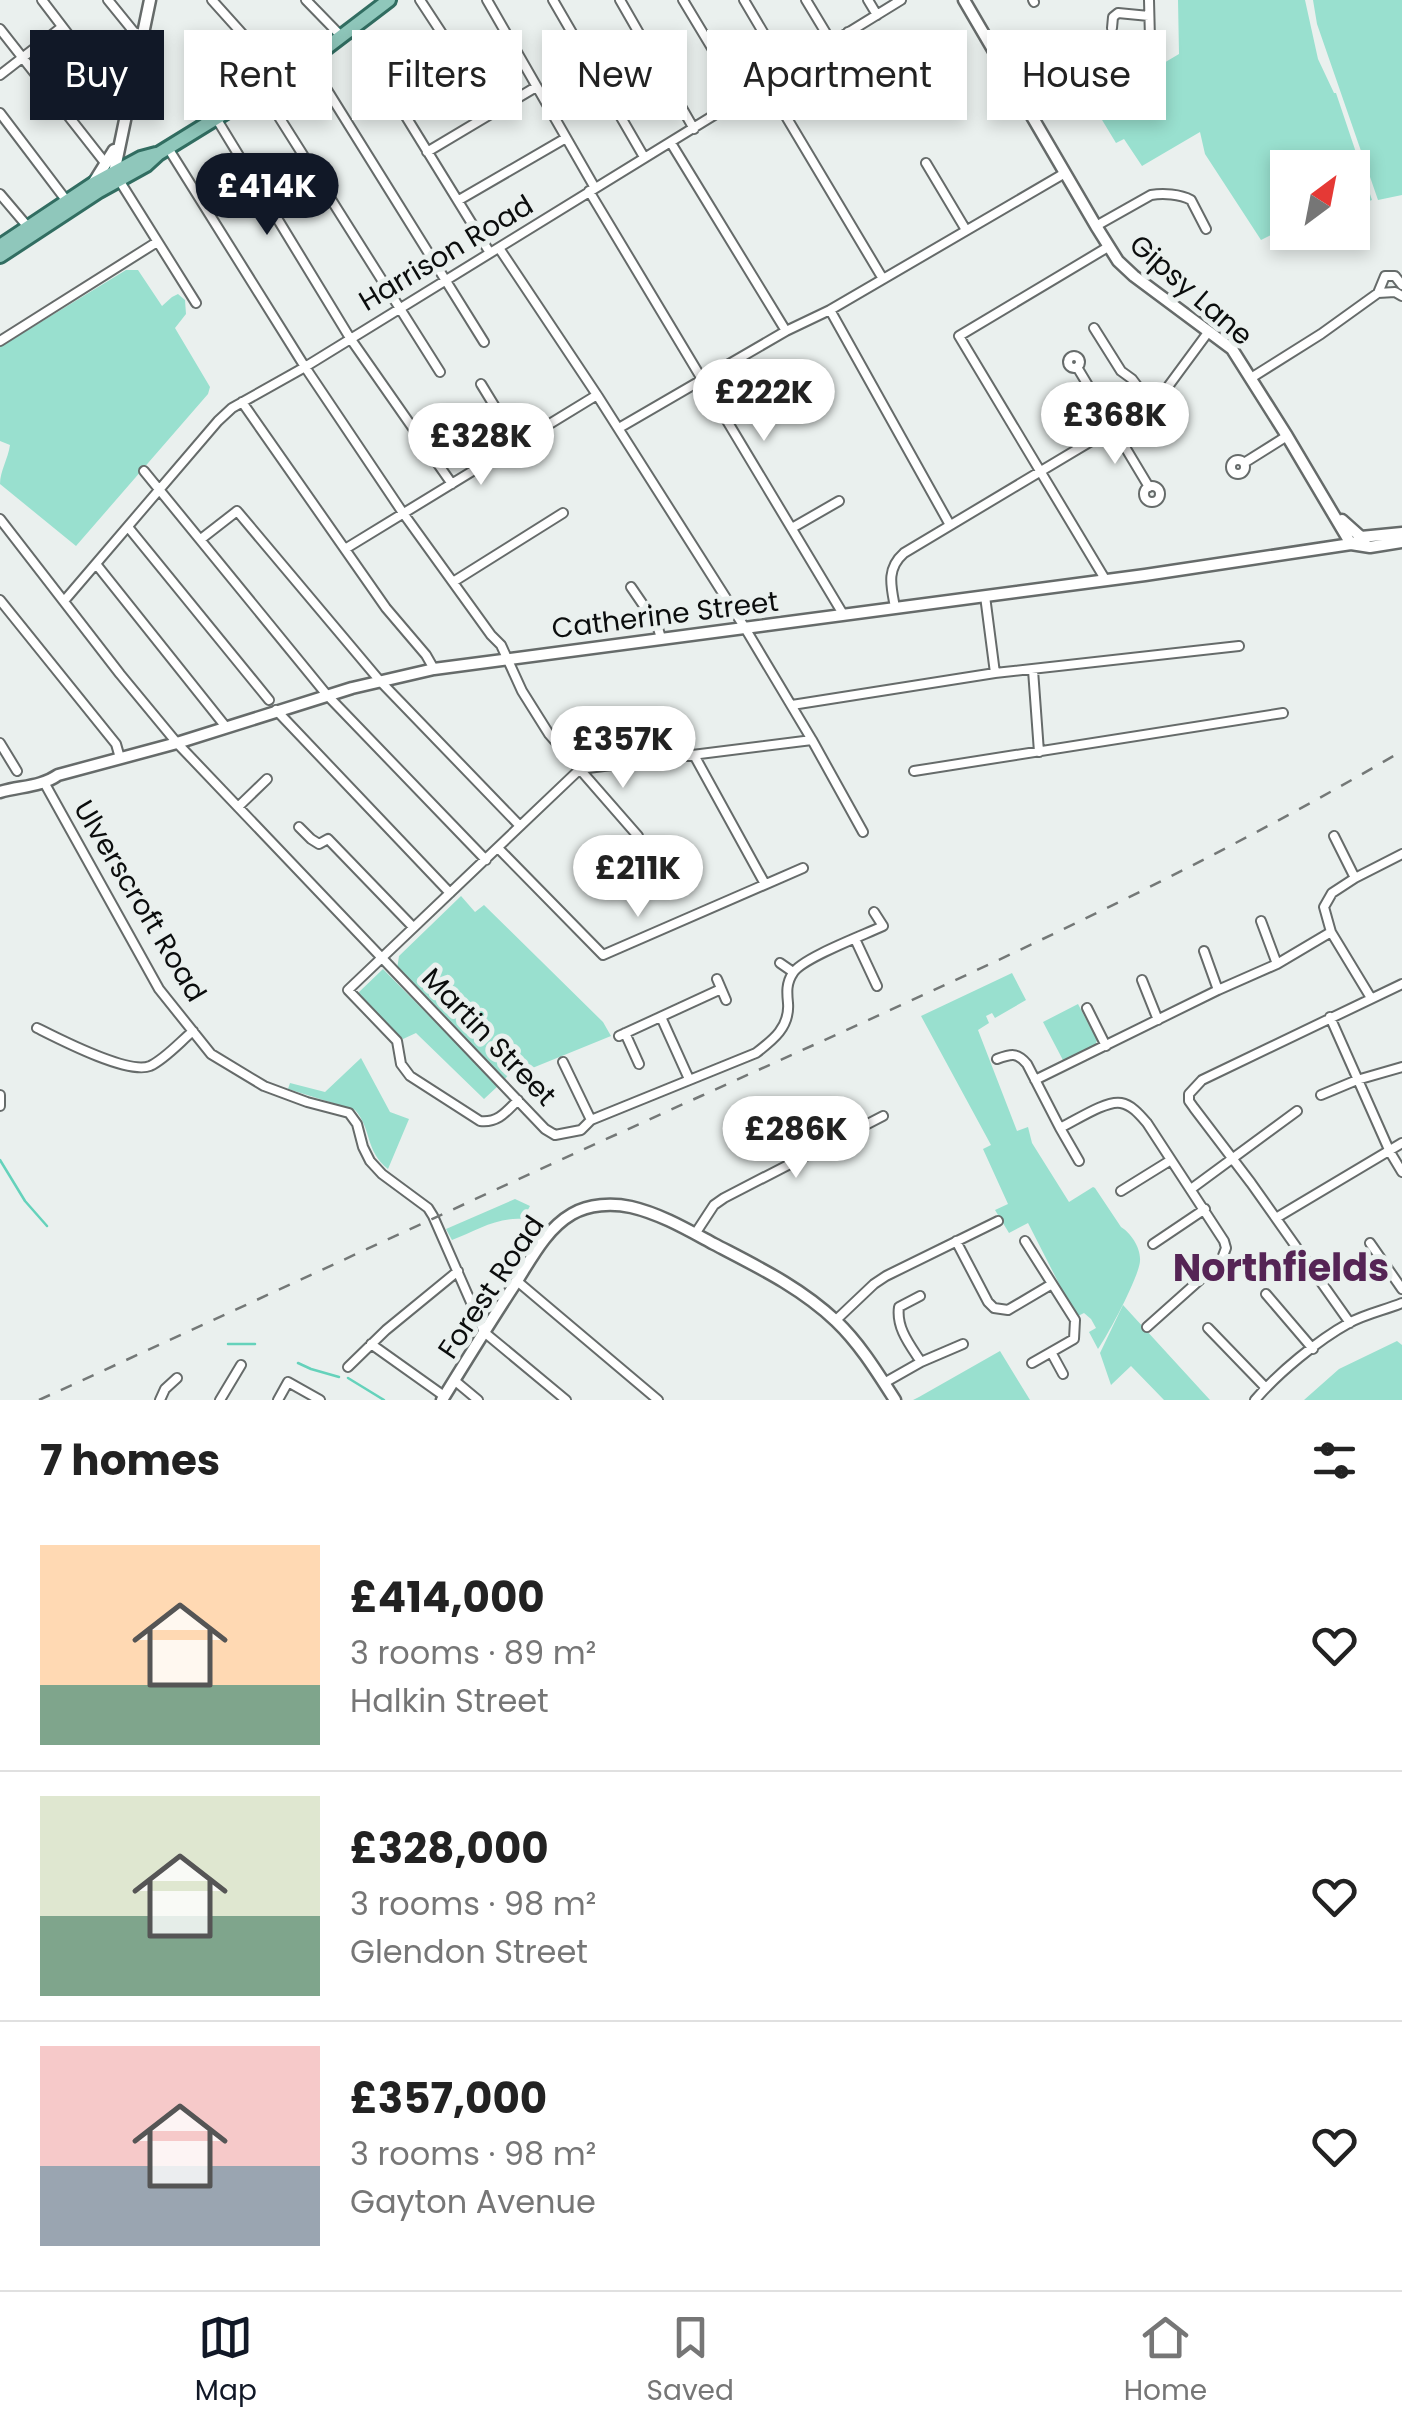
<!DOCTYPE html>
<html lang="en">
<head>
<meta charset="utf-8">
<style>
  body { margin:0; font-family:Poppins,sans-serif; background:#f2f2f2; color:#222; height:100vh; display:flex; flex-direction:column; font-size:38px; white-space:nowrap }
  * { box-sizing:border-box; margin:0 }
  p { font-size:32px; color:#767676 }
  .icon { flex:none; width:55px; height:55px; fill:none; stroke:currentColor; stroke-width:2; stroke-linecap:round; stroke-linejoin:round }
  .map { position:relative; height:1400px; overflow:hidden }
  .panel { display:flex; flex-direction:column; background:#fff; flex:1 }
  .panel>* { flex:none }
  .hud { position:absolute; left:30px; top:30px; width:1342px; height:90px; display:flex; gap:20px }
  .needle { width:65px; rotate:32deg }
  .tools { position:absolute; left:1270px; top:150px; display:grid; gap:20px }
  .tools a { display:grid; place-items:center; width:100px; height:100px; border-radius:0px; background:#fff; box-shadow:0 5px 15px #0003; font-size:50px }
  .price { position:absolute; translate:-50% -85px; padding:0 22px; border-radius:35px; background:#fff; color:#222; font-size:32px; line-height:65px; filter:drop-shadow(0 2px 5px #0008) }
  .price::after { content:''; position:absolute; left:50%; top:60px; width:30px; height:22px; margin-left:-15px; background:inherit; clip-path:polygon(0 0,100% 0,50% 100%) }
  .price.current { background:#111827; color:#fff }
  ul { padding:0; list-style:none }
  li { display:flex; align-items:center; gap:30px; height:250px; padding:0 40px }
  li+li { border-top:2px solid #e0e0e0 }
  li span { display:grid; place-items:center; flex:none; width:280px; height:200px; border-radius:0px; color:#555 }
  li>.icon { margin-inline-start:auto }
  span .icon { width:120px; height:120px; fill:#fffc; stroke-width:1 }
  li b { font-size:42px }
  h2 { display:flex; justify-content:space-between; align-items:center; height:120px; padding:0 40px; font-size:42px }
  .chip { padding:0 35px; border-radius:0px; background:#fff; box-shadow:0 5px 15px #0003; font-size:35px; line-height:90px }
  .chip.current { background:#111827; color:#fff }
  .dock { display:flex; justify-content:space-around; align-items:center; height:140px; border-top:2px solid #e0e0e0; background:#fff; font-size:28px; color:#767676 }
  .dock a { display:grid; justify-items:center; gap:5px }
  .dock .current { color:#111827 }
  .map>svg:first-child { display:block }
</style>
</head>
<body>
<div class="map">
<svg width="1402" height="1400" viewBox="0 0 1402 1400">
  <rect width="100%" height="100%" fill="#eaf0ee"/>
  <path fill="#99e0cf" d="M1178 0H1305L1318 59 1334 93H1336L1372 200 1353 206 1352 168H1288L1287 227 1261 240 1205 154 1200 132 1142 166 1124 139 1116 143 1093 105 1179 54Z
    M1313 0H1402V195L1378 200 1317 24Z
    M126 270H138L162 306 172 297 178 294 185 300 186 314 175 328 210 387 208 394 76 546 0 484C0 471 8 459 10 445L0 441V347Z
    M461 896 475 912 484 905 603 1022 611 1036 525 1071 517 1064 505 1079 397 969 399 956Z
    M383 969 498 1086 484 1099 416 1033 403 1039 358 993Z
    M1012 973 1026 1000 995 1018 992 1013 986 1016 989 1023 978 1030 1017 1131 1028 1127 1032 1143 1069 1202 1093 1187 1095 1188 1121 1227C1131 1233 1141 1248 1140 1261 1139 1277 1108 1335 1098 1349L1089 1332 1096 1328 1091 1319 1084 1313 1076 1317 1028 1223 1009 1233 995 1210 1008 1204 983 1149 991 1145 921 1016Z
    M1078 1004 1097 1040 1094 1050 1065 1064 1043 1022Z
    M361 1058 390 1112 409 1119 388 1169C365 1151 372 1129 355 1110L288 1089 290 1083 325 1092Z
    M515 1199 530 1206 523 1219C496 1217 476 1231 452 1240L446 1229Z
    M1123 1305 1210 1400H1164L1131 1366 1111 1385 1100 1353Z
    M1397 1341 1402 1345V1400H1304L1339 1369Z
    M1000 1351 1030 1400H913L919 1397Z"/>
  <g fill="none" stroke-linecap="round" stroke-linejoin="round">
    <path stroke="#65d2bb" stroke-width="2.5" d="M0 1160 25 1201 47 1226
      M228 1344H255
      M298 1363 311 1369 339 1377
      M348 1378 384 1400"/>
    <defs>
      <path id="minor" d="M42 0 119 101 127 105
        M108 0 134 32 142 35
        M212 0 282 78
        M306 0 341 36
        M420 0 462 64
        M487 0 595 188
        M553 0 644 157
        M620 0 694 129
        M683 0 742 98
        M744 0 786 71
        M806 0 832 43
        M868 0 877 15
        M1033 0 1034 2
        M1149 0 1150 39 1159 65
        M1112 28 1113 17 1118 13 1149 16
        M0 29 106 164
        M352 29 490 253
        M848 32 888 99
        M309 61 484 342
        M1138 69C1132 55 1134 44 1150 39
        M0 75 62 27
        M766 83 883 279
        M262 90 440 372
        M398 105 507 37
        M0 113 66 200
        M216 118 350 338 452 484
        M671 143 786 331
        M168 148 305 367 403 513 491 635 501 645 522 691 549 734 638 836
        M427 152 536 87
        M926 163 966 230
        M119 180 196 303
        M589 191 843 614
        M0 194 28 227
        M459 200 566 138
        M1096 226 1151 195C1163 193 1180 194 1191 200L1206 229
        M499 248 597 395 745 628 812 740 863 832
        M1378 293 1385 276H1395L1402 285
        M830 310 950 525
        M1094 328 1121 371 1132 379 1153 407
        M0 341 157 242
        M1068 362a6 6 0 1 1 12 0a6 6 0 1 1-12 0Z
        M1077 367 1149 487
        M1251 378 1321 334 1378 293 1395 292 1402 296
        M481 384 517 443
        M242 402 386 608 426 655 434 669
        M619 428 786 331 830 310 1065 173
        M1231 467a7 7 0 1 1 14 0a7 7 0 1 1-14 0Z
        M1244 463 1287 436
        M144 471 327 695 486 860
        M1144 494a8 8 0 1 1 16 0a8 8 0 1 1-16 0Z
        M0 519 120 674 177 743 545 1129 555 1135 581 1130 591 1120 756 1053C773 1040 790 1027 788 1003 787 993 786 983 793 973 802 958 864 935 883 926L874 912
        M128 527 269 700
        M792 528 839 501
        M201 539 237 511 380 681 520 826
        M345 549 597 395
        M96 564 226 727
        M1105 579 959 336 1108 247
        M453 582 563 513
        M631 587 657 625 661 638
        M985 596 995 673
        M0 600 116 744 120 758
        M64 601 218 421 232 408 305 367 901 0
        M895 607C891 586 886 569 904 553L1113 428 1153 407 1209 331
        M1033 670 1039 752
        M792 705 995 673 1239 646
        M276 710 450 893
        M0 743 17 771
        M694 755 765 884
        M580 769 812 740
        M914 771 1283 713
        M45 784 159 989 211 1054 264 1086 307 1102 349 1113 357 1124 363 1147 370 1161 382 1174 428 1208 433 1216 484 1332 566 1400
        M238 807 267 779
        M299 827 311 839 319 844 328 839 413 927
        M1334 836 1355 878
        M498 848 603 955 803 868
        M1261 921 1277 964
        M855 939 877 986
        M1204 951 1218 990
        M780 963 793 972
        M717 979 726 1000
        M1142 980 1158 1020
        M1371 998 1331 932 1324 907 1332 893 1355 878 1402 854
        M1087 1008 1106 1046
        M661 1017 689 1079
        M1330 1017 1390 1152 1402 1172
        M37 1028C59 1039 128 1075 150 1066 165 1059 180 1042 193 1031
        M625 1033 639 1064
        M619 1036 721 989
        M997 1059C1011 1054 1017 1052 1027 1064L1060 1128
        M563 1062 591 1120
        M1035 1080 1218 990 1277 964 1331 932
        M0 1095V1106
        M1321 1095 1357 1080 1402 1067
        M518 1100C506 1112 498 1123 480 1121L410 1076 401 1064 397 1041 348 990 580 769
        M1079 1161 1060 1128C1075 1121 1106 1100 1121 1103 1132 1105 1140 1115 1147 1123L1224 1241 1226 1248 1221 1261 1147 1327
        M1191 1189 1297 1111
        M1121 1191 1171 1160
        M1276 1218 1402 1143
        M695 1234 714 1205 724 1198 883 1116
        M956 1241 988 1302 994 1308 1008 1310 1052 1284
        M1025 1241 1075 1320 1074 1339 1032 1363
        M1370 1243 1402 1289
        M1153 1244 1205 1209
        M517 1281 658 1400
        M1266 1294 1313 1349
        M920 1296 899 1307C896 1328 910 1345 921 1362
        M835 1321 874 1284 886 1276 998 1221
        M1350 1323 1251 1183 1194 1108 1189 1101V1094L1202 1080 1402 984
        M1208 1328 1266 1388
        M371 1344 444 1396
        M1051 1352 1063 1374
        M348 1367 386 1330 458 1271
        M454 1380 478 1400
        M884 1383 921 1362 963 1344
        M160 1400 165 1389 177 1378
        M220 1400 241 1365
        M278 1400 288 1382 320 1400
        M1255 1400C1278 1373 1318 1340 1349 1323 1365 1314 1385 1310 1402 1303"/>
      <path id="tertiary" d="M964 0 1096 226 1118 261 1134 276 1232 349 1287 436 1351 544 1370 547 1402 542
        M114 173 150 0
        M94 182 114 150
        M1342 520 1361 537 1402 533
        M0 792C20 786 41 787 58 775L177 743 352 688 434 669 1145 575 1351 544 1366 538
        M442 1400C466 1361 490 1322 515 1284 531 1259 546 1229 572 1214 589 1204 612 1203 631 1207 661 1214 688 1230 714 1244 758 1267 800 1287 836 1321 860 1344 877 1372 895 1400"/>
      <path id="primary" d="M0 246 93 184 141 158 156 154
        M0 256 99 191 146 165 158 154 309 61 389 0"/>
    </defs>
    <use href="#minor" stroke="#666b6a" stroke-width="12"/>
    <use href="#tertiary" stroke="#666b6a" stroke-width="15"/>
    <use href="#primary" stroke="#316d61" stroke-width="18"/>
    <use href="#minor" stroke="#fff" stroke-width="8"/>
    <use href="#tertiary" stroke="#fff" stroke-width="10"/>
    <use href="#primary" stroke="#8fc7bb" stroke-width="12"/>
    <path stroke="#747877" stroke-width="2.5" stroke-dasharray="12 12" stroke-linecap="butt" d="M39 1400C260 1299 480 1196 701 1096 939 988 1177 883 1402 751"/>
  </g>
  <g text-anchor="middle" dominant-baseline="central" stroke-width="10" stroke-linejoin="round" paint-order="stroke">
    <g font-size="28" fill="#0b0d0d" stroke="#eaf0ee">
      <text transform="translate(446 253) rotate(-31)">Harrison Road</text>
      <text transform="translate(1191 290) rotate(41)">Gipsy Lane</text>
      <text transform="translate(665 615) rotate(-7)">Catherine Street</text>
      <text transform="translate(140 901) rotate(59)">Ulverscroft Road</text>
      <text transform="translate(489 1037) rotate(46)">Martin Street</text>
      <text transform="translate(491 1287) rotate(-56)">Forest Road</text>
    </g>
    <g font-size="38" font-weight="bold" fill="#552455" stroke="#eaf0ee">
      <text x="1281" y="1267">Northfields</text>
    </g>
  </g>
</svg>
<div class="tools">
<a><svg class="needle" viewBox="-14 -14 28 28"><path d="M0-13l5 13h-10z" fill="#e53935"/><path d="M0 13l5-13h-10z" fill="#767676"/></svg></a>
</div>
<b class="price current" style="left:267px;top:238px">£414K</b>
<b class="price" style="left:764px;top:444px">£222K</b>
<b class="price" style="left:1115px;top:467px">£368K</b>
<b class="price" style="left:481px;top:488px">£328K</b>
<b class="price" style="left:623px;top:791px">£357K</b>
<b class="price" style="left:638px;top:920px">£211K</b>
<b class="price" style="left:796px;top:1181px">£286K</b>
<div class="hud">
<a class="chip current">Buy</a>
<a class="chip">Rent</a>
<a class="chip">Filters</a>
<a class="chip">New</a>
<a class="chip">Apartment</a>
<a class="chip">House</a>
</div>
</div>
<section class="panel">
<h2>7 homes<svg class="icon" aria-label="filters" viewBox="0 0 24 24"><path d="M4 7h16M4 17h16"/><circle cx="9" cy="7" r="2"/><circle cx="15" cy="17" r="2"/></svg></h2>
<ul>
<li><span style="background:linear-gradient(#ffd9b3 70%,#7fa58c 0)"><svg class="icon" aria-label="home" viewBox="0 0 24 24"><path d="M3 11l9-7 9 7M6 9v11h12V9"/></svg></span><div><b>£414,000</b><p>3 rooms · 89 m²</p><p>Halkin Street</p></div><svg class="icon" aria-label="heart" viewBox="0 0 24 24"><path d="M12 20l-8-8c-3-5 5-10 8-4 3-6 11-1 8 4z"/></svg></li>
<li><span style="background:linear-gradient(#dfe7d0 60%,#7fa58c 0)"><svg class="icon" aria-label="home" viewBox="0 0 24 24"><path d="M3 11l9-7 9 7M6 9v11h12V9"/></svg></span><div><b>£328,000</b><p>3 rooms · 98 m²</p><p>Glendon Street</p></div><svg class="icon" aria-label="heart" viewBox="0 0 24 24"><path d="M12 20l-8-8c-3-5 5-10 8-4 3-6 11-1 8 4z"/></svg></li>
<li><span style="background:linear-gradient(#f6c9c9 60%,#9aa5b1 0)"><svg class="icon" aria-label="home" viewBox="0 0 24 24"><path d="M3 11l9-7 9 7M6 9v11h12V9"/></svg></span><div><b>£357,000</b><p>3 rooms · 98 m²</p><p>Gayton Avenue</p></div><svg class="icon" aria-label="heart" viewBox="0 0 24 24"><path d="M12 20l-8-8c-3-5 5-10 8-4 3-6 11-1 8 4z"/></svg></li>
</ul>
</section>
<nav class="dock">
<a class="current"><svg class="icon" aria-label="map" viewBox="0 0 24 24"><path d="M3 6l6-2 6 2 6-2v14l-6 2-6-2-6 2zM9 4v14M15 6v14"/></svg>Map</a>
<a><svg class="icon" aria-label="saved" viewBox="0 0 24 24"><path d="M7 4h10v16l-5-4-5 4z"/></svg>Saved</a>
<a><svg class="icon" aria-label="home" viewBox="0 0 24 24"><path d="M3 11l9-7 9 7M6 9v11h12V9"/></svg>Home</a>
</nav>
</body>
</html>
